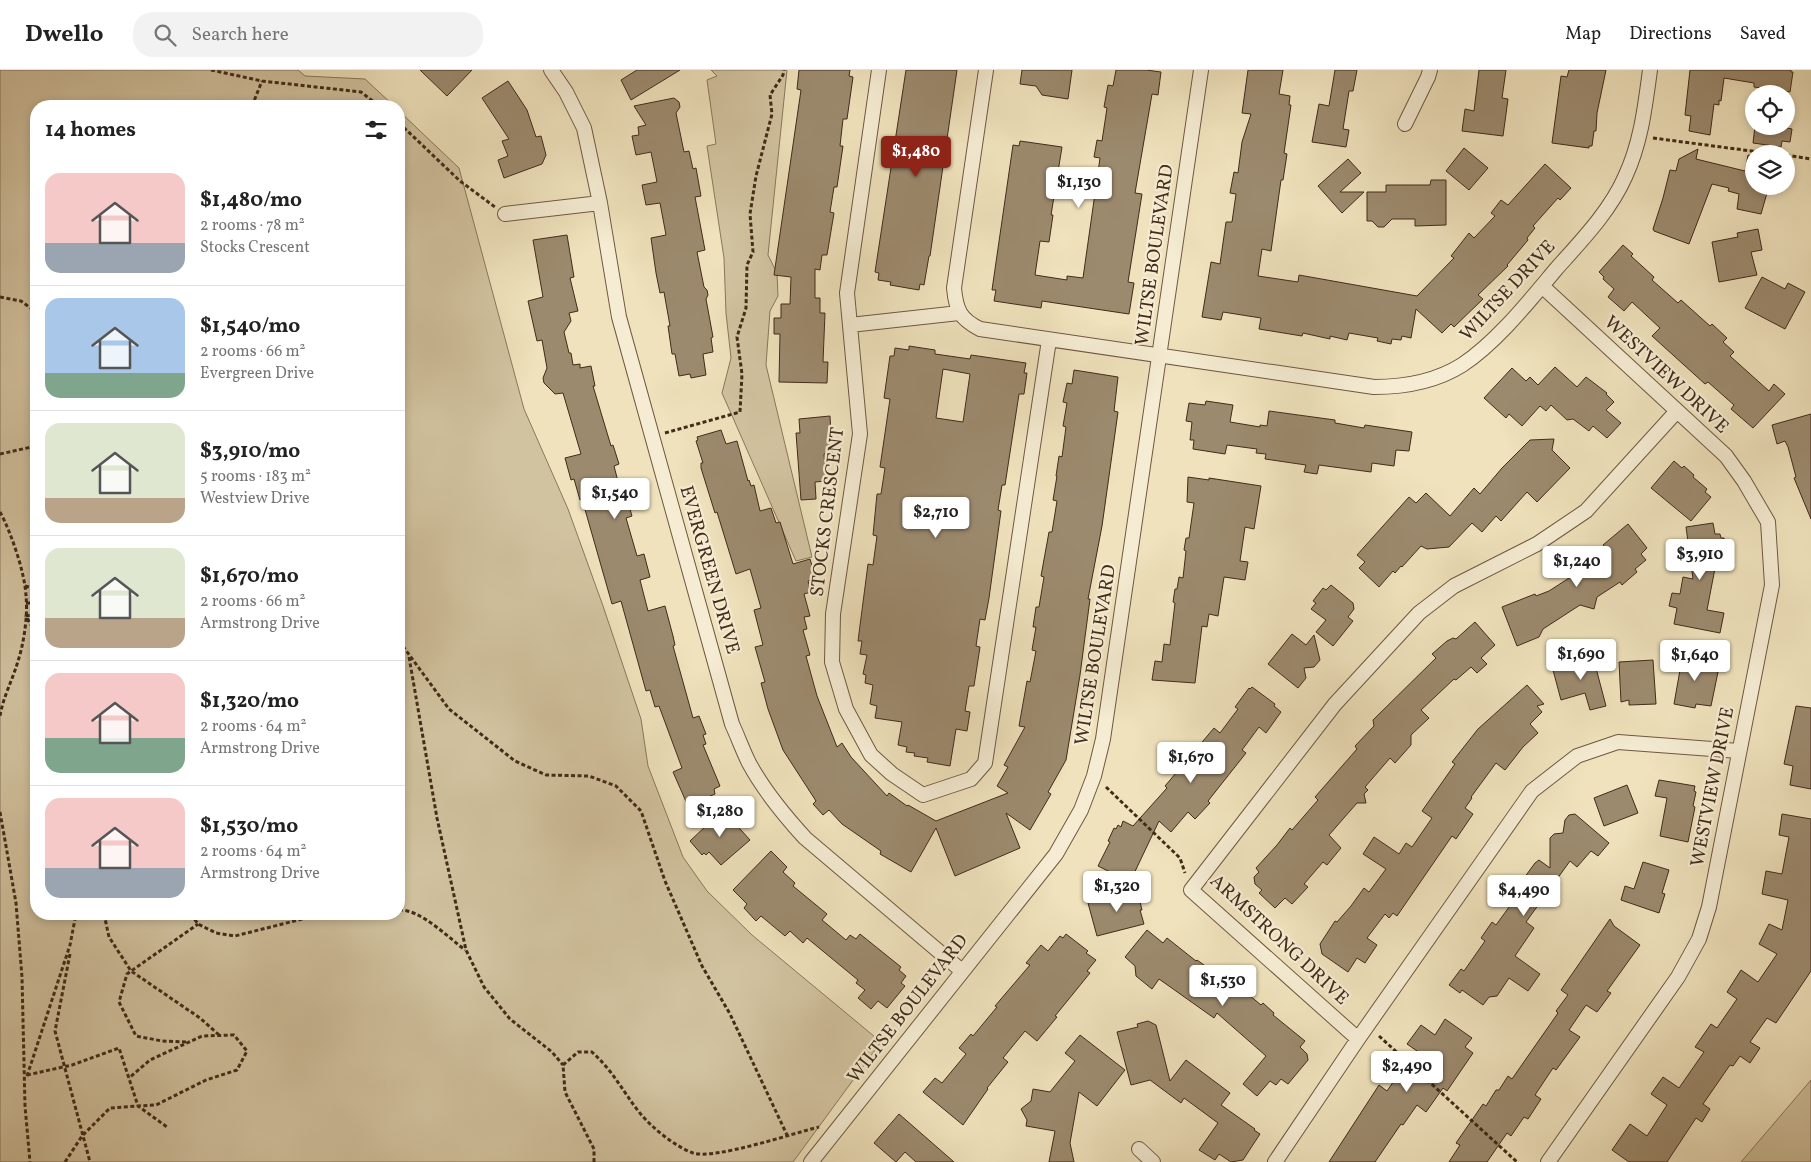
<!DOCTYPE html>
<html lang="en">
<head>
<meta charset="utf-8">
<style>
  body { margin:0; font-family:Vollkorn,serif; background:#f2f2f2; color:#222; height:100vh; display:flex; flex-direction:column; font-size:19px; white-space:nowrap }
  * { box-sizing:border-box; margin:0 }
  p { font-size:16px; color:#767676 }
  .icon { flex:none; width:28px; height:28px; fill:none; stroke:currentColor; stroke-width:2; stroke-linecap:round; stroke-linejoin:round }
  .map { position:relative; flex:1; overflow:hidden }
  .sheet { position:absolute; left:30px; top:30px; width:375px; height:820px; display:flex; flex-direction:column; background:#fff; border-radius:20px; box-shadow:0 2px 8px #0003 }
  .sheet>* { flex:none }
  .controls { position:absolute; left:1745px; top:15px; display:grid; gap:10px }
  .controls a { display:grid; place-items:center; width:50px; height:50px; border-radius:50%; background:#fff; box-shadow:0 2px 8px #0003; font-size:25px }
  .price { position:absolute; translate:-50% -42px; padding:0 11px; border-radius:5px; background:#fff; color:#222; font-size:16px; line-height:32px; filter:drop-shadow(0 1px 2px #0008) }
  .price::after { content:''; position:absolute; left:50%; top:30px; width:15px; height:11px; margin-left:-8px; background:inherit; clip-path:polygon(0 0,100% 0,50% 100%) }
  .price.current { background:#8f2418; color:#fff }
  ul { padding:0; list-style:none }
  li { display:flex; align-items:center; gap:15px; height:125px; padding:0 15px }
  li+li { border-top:1px solid #e0e0e0 }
  li span { display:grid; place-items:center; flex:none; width:140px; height:100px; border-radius:15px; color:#555 }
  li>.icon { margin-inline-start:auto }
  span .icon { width:60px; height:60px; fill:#fffc; stroke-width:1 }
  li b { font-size:21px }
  h2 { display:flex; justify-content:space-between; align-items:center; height:60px; padding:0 15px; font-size:21px }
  header { display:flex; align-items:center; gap:30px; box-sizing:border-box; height:70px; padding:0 25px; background:#fff; border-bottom:1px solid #e0e0e0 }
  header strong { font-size:24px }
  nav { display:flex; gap:28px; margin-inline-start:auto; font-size:18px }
  .search { width:350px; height:45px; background:#f2f2f2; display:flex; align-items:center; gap:12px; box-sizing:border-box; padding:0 18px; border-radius:20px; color:#767676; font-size:19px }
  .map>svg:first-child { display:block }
</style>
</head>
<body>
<header>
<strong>Dwello</strong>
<div class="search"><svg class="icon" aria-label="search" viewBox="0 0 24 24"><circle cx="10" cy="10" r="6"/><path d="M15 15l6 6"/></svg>Search here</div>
<nav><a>Map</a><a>Directions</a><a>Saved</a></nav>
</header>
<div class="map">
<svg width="1811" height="1092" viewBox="0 0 1811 1092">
  <rect width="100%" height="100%" fill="#efe2bc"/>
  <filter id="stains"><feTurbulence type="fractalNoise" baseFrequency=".004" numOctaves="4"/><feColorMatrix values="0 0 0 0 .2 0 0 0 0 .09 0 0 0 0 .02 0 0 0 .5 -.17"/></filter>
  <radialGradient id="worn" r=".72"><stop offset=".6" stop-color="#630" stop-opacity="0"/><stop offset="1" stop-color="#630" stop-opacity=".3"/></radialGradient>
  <path fill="#d2c3a0" stroke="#8a775c" d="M0 0H298L305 6 365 9 394 36H36V844H399V41L459 98 524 339 568 439 603 536 641 649 648 696 683 787 707 821 752 865 881 972 793 1092H0Z
    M711 0H787L768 185 777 203 778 226 770 241 766 295 812 487 796 491 722 323 731 288 726 243 724 188 707 76 716 74 707 10 717 6Z
    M1811 1010V1092H1741Z"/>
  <path fill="#9c8a6e" stroke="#422b19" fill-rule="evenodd" d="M420 0H472L447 26Z
    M637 0H680L631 30 621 10Z
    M799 0H850L849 6 853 7 847 49H843L840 76H843L837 117H834L830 142 834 143 827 185H822L820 200 815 199V228H820V243H825L823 292H828L827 313 779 312 780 264H774V248H781V234H790L791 207 774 205 801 20 797 19Z
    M906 0H957L930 186H929L924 215 920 214 919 220 890 215 891 212 878 210 879 203 875 202Z
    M1022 0H1072L1068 29 1042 25 1036 16 1020 14Z
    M1116 0H1146L1161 2 1158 25 1152 24 1151 30 1135 123 1142 124 1128 212 1134 213 1129 244 1042 231 1041 238 994 231 996 220H992L1013 75 1019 76 1020 71 1062 77 1051 145H1053L1049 172 1040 171 1035 205 1067 210V206L1083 208 1100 88 1094 87 1097 70 1102 71 1107 38 1104 37 1108 15 1113 16Z
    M1248 0H1283L1279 24 1290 26 1289 35H1291L1284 83 1287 84 1283 110H1281L1271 181 1262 179 1258 206 1298 212 1299 205 1417 226 1454 188 1451 186 1469 163 1474 168 1495 146 1491 143 1501 130 1508 135 1545 94 1571 118 1560 130 1558 128 1533 156 1535 158 1527 168 1528 170 1507 195 1508 196 1478 225 1483 229 1454 257 1451 254 1442 263 1416 239 1411 268 1402 266 1401 270 1392 269 1391 274 1377 271 1378 268 1349 263 1347 270 1330 266V269L1303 263 1302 266 1259 259 1261 248 1223 242 1221 250 1202 247 1211 192 1220 194 1226 152H1232L1236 124 1230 123 1234 102 1238 103 1242 72 1251 44 1242 43Z
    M1335 0H1357L1353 21H1349L1343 59 1349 60 1346 77 1312 72 1319 34 1329 36Z
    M1479 0H1506L1502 28 1508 29 1503 66 1462 61 1465 39 1474 41Z
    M1569 0H1606L1597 43 1596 61H1594L1592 76H1589V78L1552 73 1561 6 1567 7Z
    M1690 0H1791V2H1793L1790 22 1754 17V13L1724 8 1721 31 1719 30V35L1714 34 1710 65 1689 61 1691 46 1685 45Z
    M508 11 527 40 536 67 541 66 546 85 542 94 504 108 498 90 508 86 502 71 509 69 482 28Z
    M674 28 679 32 680 37 676 43 684 82 689 81 693 99 696 98 701 126 695 127 705 180 697 182 704 217 707 220 708 225 706 229 713 267 711 268 713 282 703 284 706 305 691 308 690 304 679 306 675 284H672L668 256H670L664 222 660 223 656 203 651 168 666 165 660 133 646 135 642 115 657 112 651 82 636 85 632 66 639 65 638 57 646 55 634 36Z
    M1755 56H1787V58L1792 59 1790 72 1782 71 1781 77 1753 73Z
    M1464 78 1488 98 1469 120 1446 101Z
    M1698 79 1696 89 1745 101 1748 85 1754 86V116H1769L1761 144 1737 139 1739 124 1728 121 1729 118 1712 114 1689 174 1654 161 1653 159 1663 128 1670 100 1676 101 1679 89Z
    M1348 89 1361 103 1340 122H1364L1342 143 1318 116Z
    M1431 110H1446V155L1415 156V149H1392L1384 157H1378L1372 151H1367V122H1386V115H1430Z
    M1758 159 1762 180 1751 182 1757 205 1719 212 1712 172 1738 167 1737 163Z
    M567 165 574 207 570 208 578 241 569 243 571 251 564 262 569 283H571L573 295 580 294V298L591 296 595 316H593L611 376 613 375 619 394 614 396 622 427 626 426 632 446 626 448 637 486 644 484 650 507 640 510 648 541 665 536 673 566 675 575 673 576 693 648 699 646 706 664 703 665 706 674 703 675 720 716 714 719 715 724 688 736 673 702 682 698 659 636 655 637 650 620 646 621 621 531 612 534 582 429 580 430 574 409 571 410 565 388 581 384 563 323 555 324 544 313 543 308 547 298 542 270 537 271 528 231 543 227 533 170Z
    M1623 175 1633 184 1631 186 1654 207 1652 210 1678 233 1681 230 1710 256 1712 254 1727 268 1723 272 1734 282 1730 286 1769 321 1774 314 1785 324 1753 358 1731 339 1734 335 1708 312 1705 314 1652 266 1660 258 1632 232 1624 241 1608 227 1614 219 1603 209 1604 207 1599 202Z
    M1762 207 1785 219 1788 213 1805 222 1785 259 1745 238Z
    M909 276 935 280V284L970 289 971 285 1026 293 1024 303H1027L1024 324H1019L1005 415H1002L998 440 1001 441 989 528 985 550 980 549 976 576 980 577 974 616H969L965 641 970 642 967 661 956 659 950 696 927 692 928 688 914 686 915 683 906 682 907 677 898 675 902 652 875 648 877 636 870 634 873 615 865 613 866 605 863 604 867 585 860 584 862 571H858L868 494 873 495 877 466 873 465 877 424H881L885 398 880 397 890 329 884 328 890 286H894L895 278 909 280ZM943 299 970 304 963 352 936 348Z
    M1555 297 1577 317 1586 307 1607 323 1606 324 1614 332 1606 340 1621 353 1607 368 1593 356 1589 361 1573 349 1567 350 1551 335 1546 341 1540 336 1522 356 1509 344 1506 348 1484 328 1512 298 1526 311 1530 307 1538 315Z
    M1074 300 1118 307 1114 341 1118 342 1102 456 1088 529H1090L1080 605 1066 690 1048 722 1051 724 1030 760 1006 743 1020 778 955 806 936 758 911 802 880 784 881 781 842 754 829 740 823 745 813 734 816 731 783 680 768 639 761 613 765 612 755 577 763 575 754 540 761 538 750 499 736 504 717 442 715 443 701 398V393H703L696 371 698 370 697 367 721 360 726 374 737 371 748 411 749 410 751 416 754 415 760 441 771 438 776 453 780 452 793 494 810 489 816 509 808 511 811 522 804 524 810 546 804 547 807 559 803 560 810 585 806 586 817 626 837 677 842 673 851 687 887 726 889 723 907 736 908 735 936 751 1008 723 997 716 1008 697 1004 695 1025 657 1019 656 1027 611 1030 612 1036 581 1032 580 1036 557H1033L1036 537H1039L1044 507 1041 506 1049 462H1052L1057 431 1053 430 1057 406H1056L1059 386 1062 387 1066 357 1063 356 1067 333 1063 332 1067 313 1072 314Z
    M1206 331 1233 335 1230 352 1260 357V355L1267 356 1269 341 1335 350V353L1364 358 1365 355 1412 362 1409 381 1396 380 1394 396 1372 393 1371 402 1319 395 1317 404 1304 402 1306 395 1265 389 1266 384 1256 383 1257 379 1227 375 1225 384 1193 379 1194 370H1190L1192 352 1186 351 1189 333 1205 335Z
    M1811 344V449L1794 408 1796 407 1788 377 1785 371 1777 374 1772 355Z
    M830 346 832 383 824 384 826 411 815 412 816 429 801 430 796 363H800L799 349Z
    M1554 369 1552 380 1570 398 1537 432 1527 422 1501 451 1496 446 1482 462 1472 453 1449 477 1427 479 1421 476 1402 497 1401 496 1395 503 1393 501 1379 517 1359 498 1365 492 1357 485 1409 427 1416 433 1426 423 1450 446 1474 418 1480 424 1502 398 1530 370Z
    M1674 391 1682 398 1684 396 1694 405 1693 407 1707 419 1705 422 1711 427 1691 451 1651 418Z
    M1188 407 1209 410V408L1261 416 1254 459 1245 457 1240 491 1248 492 1245 510 1224 507 1218 546 1209 544 1207 557 1202 556 1195 613 1152 610 1155 591 1162 592 1164 574 1170 575 1175 533 1173 532 1175 519H1177L1179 507 1183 508 1186 481 1184 480 1186 468H1189L1194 433 1187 432Z
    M1713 453 1715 464H1720L1721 468H1724L1726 485 1722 486 1723 492 1716 493 1707 540 1724 543 1720 563 1674 554 1677 538 1669 536 1672 523 1680 524 1683 507 1693 509 1686 457Z
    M1628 454 1647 478 1641 484 1646 490 1635 499 1637 502 1622 515 1620 512 1597 527 1594 539 1580 535 1543 559 1539 567 1517 576 1502 537 1535 524 1536 526 1549 521 1600 488 1597 484 1605 478 1603 475Z
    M1331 515 1353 533 1354 539 1348 547 1353 551 1333 576 1316 562 1326 550 1311 539 1316 533 1313 531 1323 518 1326 520Z
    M1475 552 1495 575 1481 588 1487 594 1477 603 1471 597 1456 610 1454 609 1421 640 1429 648 1411 665V675L1395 693 1390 688 1365 717 1368 720 1364 724 1366 733H1357L1329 765 1341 778 1327 795 1323 792 1304 814 1308 817 1292 834 1285 828 1275 838 1259 823 1262 820 1255 814 1254 807 1259 802 1256 798 1277 775 1290 758 1292 760 1318 730 1315 727 1357 679 1355 676 1374 656 1373 650 1436 588 1432 584 1447 571 1453 568 1456 569Z
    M1292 564 1306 575 1314 565 1320 590 1314 597 1304 598 1306 608 1298 618 1268 594Z
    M1592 583 1606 636 1590 640 1585 623 1561 630 1553 600 1569 596 1568 590Z
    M1683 583 1706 587 1704 599 1718 602 1711 636 1696 634 1695 638 1674 634Z
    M1653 590 1656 634 1629 635V630L1621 632 1619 592Z
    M1527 615 1544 634 1537 636 1542 642 1530 654 1538 663 1523 677 1505 700 1496 693 1471 727 1472 728 1465 738 1473 744 1456 769 1452 766 1397 846 1393 843 1389 848 1385 844 1367 868 1377 875 1365 893 1357 888 1348 902 1322 884 1320 874 1335 851 1337 852 1351 836 1364 818 1369 822 1386 799 1363 784 1374 767 1399 784 1406 773 1412 777 1432 748 1422 741 1455 694 1452 692 1478 659Z
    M1252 617 1275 634 1274 636 1281 642 1266 663 1259 657 1242 680 1246 683 1208 731 1210 733 1195 749 1188 742 1171 762 1159 751 1130 812 1098 796 1110 772 1108 771 1114 758 1116 759 1118 755 1121 757 1123 751 1133 756 1167 718 1165 716 1214 658 1220 663 1238 639 1235 637 1249 618 1250 619Z
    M1796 636 1811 638V719L1790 715 1793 696 1784 694Z
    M1659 710 1695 716 1694 721 1696 722 1693 736 1695 737 1688 772 1660 766 1667 728 1655 726Z
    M1627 715 1638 743 1604 756 1594 728Z
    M723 740 750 770 721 795 709 782 706 785 704 783 702 785 690 771Z
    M1575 744 1609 773 1598 786 1591 781 1577 797 1570 791 1526 852 1534 858 1515 886 1540 904 1528 921 1509 908 1497 926 1489 927 1483 935 1462 920 1460 923 1449 915 1461 899 1464 901 1485 871 1481 868 1492 852 1496 855 1512 833 1508 830 1535 793 1539 790 1550 798V768L1554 764 1563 763 1565 750 1569 745Z
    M1782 744 1811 749V901L1776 953 1767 948 1750 972 1760 978 1750 993 1740 986 1733 996 1730 995 1703 1034 1710 1039 1702 1052 1696 1048 1667 1092H1629L1612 1080 1630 1054 1647 1066 1667 1035 1651 1024 1663 1007 1679 1018 1704 982 1695 977 1711 954 1717 958 1737 929 1727 922 1741 900 1758 912 1777 884 1759 874 1769 854 1782 860 1788 830 1762 824 1766 801 1782 804 1789 767 1779 765Z
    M771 781 787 797 783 802 795 813 793 816 827 844 822 850 846 870 850 865 856 869 860 864 901 897 899 900 906 906 901 913 905 916 887 938 878 931 871 939 858 928 865 920 856 913 858 910 807 868 803 873 790 861 785 866 761 846 756 851 744 838 747 834 733 820Z
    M1643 792 1669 800 1662 823 1665 824 1659 843 1621 830 1625 816 1634 819Z
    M1137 819 1142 840H1140L1144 854 1097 866 1088 833Z
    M1610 849 1614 856 1640 875 1607 921 1611 923 1597 942 1586 935 1569 960 1580 967 1556 1000 1553 998 1535 1025 1541 1029 1528 1049 1524 1047 1511 1066 1507 1063 1487 1092H1449L1460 1075 1456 1073 1483 1034 1486 1036 1496 1020H1499L1508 1006 1512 1009 1558 943 1556 941 1568 925 1561 920Z
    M1147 860 1163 873 1167 868 1196 891 1197 890 1215 903 1220 897 1237 909 1239 912 1237 915 1261 935 1263 933 1274 943 1273 945 1305 971 1300 977 1307 984 1308 990 1288 1014 1281 1009 1276 1015 1270 1011 1257 1026 1243 1014 1266 986 1217 943 1214 948 1159 909 1152 919 1136 906 1135 896 1125 887Z
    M1066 864 1088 881 1086 883 1096 890 1087 901 1090 903 1055 946 1057 947 1037 971 1025 961 1003 988 1008 992 987 1018 988 1019 963 1055 923 1022 935 1008 942 1013 966 984 959 978 971 964 973 966 997 937 995 936 1030 895 1026 893 1041 875 1048 881 1060 866 1063 868Z
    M1445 949 1472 968 1465 977 1473 983 1447 1021 1443 1018 1426 1042 1417 1035 1403 1055 1401 1054 1375 1092H1329L1379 1015 1387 1021 1398 1005 1405 1004 1420 983 1407 974 1421 955 1435 965Z
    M1148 951 1156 955 1170 1011 1186 990 1230 1023 1221 1035 1255 1059 1254 1060 1260 1064 1243 1090 1231 1092 1219 1084 1215 1090 1199 1080 1218 1053 1184 1028 1181 1033 1150 1010 1131 1015 1117 962 1138 957 1137 954Z
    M1080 965 1125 1000 1097 1036 1079 1022 1070 1073 1074 1092H1049L1055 1061 1026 1056 1027 1050 1021 1039 1031 1031 1033 1019 1050 1022 1075 991 1065 983Z
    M899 1044 954 1092H916L905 1082 896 1092 874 1073Z"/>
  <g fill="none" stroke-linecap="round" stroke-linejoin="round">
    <defs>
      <path id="street" d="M551 0 566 22 584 58 600 133 619 247 732 654C738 667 743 681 749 693 764 721 784 745 805 768L962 901
        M879 0 847 223 860 364 833 544 832 592 846 639 871 685 892 704 923 725 971 709 985 693 1049 270
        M986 0 954 218C956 240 960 249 980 259L1374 317C1405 317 1435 312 1462 295 1497 272 1530 230 1557 198 1582 170 1610 141 1625 107 1641 73 1645 37 1650 0
        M1405 54 1428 7 1430 0
        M505 144 600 133
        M1542 216 1726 386 1744 411 1768 452 1772 515 1709 837 1699 869 1678 907 1548 1092
        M850 255 959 243
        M1358 969 1191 820 1335 634 1419 543 1454 516 1537 474 1586 441 1677 341
        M1139 1079 1153 1092
        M811 1092 1056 784 1081 740 1094 706 1103 669 1201 0
        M1275 1092 1358 969 1532 721 1577 686 1618 672 1739 681"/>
    </defs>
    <use href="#street" stroke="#6d5942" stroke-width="16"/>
    <path stroke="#422b19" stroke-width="3" stroke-dasharray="4 2.5" stroke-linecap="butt" d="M211 0 262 11 361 22 379 36
      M252 36 262 11
      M399 53 460 111 495 137
      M1653 68 1774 84
      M1786 85 1811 89
      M0 227 21 231 36 242
      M665 363 740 342 742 304 737 267 746 238 747 195 753 182 750 144 756 106 772 44 770 25 783 5 784 0
      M0 384 36 376
      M0 442C11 462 25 503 26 526 28 545 24 573 18 591 13 609 3 627 0 646
      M25 516 36 519
      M26 533H36
      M36 544 26 546 36 564
      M399 571 449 639 515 691 546 705 589 706 616 716 641 741 665 811 702 896 730 944 787 1065
      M409 587 437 748 466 880 484 917 510 949 552 982 563 995
      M1106 717 1180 788 1185 803
      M0 742 16 833 22 907 25 1036 30 1092
      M399 840C420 839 448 867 465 880
      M104 844 109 867 131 901 200 948 219 965
      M191 844 198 854 216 863 235 866 322 844H330
      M70 884 55 961 90 1092
      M1379 966 1517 1092
      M186 972 162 971 136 966 119 932 127 904 198 854
      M27 1005 72 995 119 978 138 1036 156 1035 206 1010 237 1000 247 981 234 965 202 966 150 990 129 1008
      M27 1006 70 875 76 844
      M65 1092 82 1066 110 1038 138 1036 167 1057
      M594 1092V1079L565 1022 563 995 578 982H592C613 1001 622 1020 639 1042 651 1057 674 1076 693 1083 714 1090 794 1063 819 1057"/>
    <use href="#street" stroke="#f5ecd3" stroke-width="14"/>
  </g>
  <g text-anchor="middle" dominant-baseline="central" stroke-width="4.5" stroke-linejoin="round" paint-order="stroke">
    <g font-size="19" fill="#422b19" stroke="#f5ecd3">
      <text transform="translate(1155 185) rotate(-82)">WILTSE BOULEVARD</text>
      <text transform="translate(1508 221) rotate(-47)">WILTSE DRIVE</text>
      <text transform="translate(1666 305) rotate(43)">WESTVIEW DRIVE</text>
      <text transform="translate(828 442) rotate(-83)">STOCKS CRESCENT</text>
      <text transform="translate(709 500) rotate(74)">EVERGREEN DRIVE</text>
      <text transform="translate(1096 585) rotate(-81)">WILTSE BOULEVARD</text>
      <text transform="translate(1713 717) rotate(-79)">WESTVIEW DRIVE</text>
      <text transform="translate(1279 870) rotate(43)">ARMSTRONG DRIVE</text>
      <text transform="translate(908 939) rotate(-52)">WILTSE BOULEVARD</text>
    </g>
  </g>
  <rect width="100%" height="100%" filter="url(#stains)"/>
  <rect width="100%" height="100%" fill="url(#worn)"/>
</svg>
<div class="controls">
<a><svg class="icon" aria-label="locate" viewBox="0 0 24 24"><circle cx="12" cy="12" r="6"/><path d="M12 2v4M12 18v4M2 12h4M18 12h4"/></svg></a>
<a><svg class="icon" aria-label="layers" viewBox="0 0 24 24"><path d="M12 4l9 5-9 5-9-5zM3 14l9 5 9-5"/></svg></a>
</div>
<b class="price current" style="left:916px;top:108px">$1,480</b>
<b class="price" style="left:1079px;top:139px">$1,130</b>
<b class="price" style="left:615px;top:450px">$1,540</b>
<b class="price" style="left:936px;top:469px">$2,710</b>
<b class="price" style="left:1700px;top:511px">$3,910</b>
<b class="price" style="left:1577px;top:518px">$1,240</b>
<b class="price" style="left:1581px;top:611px">$1,690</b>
<b class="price" style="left:1695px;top:612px">$1,640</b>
<b class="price" style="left:1191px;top:714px">$1,670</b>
<b class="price" style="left:720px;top:768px">$1,280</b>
<b class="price" style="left:1117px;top:843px">$1,320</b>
<b class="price" style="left:1524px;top:847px">$4,490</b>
<b class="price" style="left:1223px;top:937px">$1,530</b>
<b class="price" style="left:1407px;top:1023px">$2,490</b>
<section class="sheet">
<h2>14 homes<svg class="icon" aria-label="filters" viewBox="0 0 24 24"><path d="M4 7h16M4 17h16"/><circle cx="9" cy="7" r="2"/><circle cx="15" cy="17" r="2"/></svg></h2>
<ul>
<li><span style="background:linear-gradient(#f6c9c9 70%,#9aa5b1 0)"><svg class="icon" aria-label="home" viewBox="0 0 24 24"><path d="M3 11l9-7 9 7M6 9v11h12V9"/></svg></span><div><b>$1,480/mo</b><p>2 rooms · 78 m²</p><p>Stocks Crescent</p></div></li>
<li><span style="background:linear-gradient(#a9c7e8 75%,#7fa58c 0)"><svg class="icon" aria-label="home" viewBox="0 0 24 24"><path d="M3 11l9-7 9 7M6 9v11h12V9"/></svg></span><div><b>$1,540/mo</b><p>2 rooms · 66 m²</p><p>Evergreen Drive</p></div></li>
<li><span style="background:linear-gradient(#dfe7d0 75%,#b9a48a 0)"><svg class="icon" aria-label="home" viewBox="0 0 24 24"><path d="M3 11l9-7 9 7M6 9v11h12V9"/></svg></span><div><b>$3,910/mo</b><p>5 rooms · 183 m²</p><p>Westview Drive</p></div></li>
<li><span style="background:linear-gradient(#dfe7d0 70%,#b9a48a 0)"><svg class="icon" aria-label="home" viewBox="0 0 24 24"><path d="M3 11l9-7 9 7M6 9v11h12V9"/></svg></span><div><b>$1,670/mo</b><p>2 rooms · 66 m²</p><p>Armstrong Drive</p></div></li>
<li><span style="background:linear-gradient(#f6c9c9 65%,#7fa58c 0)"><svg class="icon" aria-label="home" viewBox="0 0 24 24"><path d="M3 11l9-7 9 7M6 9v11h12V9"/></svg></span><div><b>$1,320/mo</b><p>2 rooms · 64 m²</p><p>Armstrong Drive</p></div></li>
<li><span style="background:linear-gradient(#f6c9c9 70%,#9aa5b1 0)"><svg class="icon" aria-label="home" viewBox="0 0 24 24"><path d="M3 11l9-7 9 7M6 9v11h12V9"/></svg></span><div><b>$1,530/mo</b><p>2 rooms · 64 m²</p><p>Armstrong Drive</p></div></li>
</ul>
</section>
</div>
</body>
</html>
